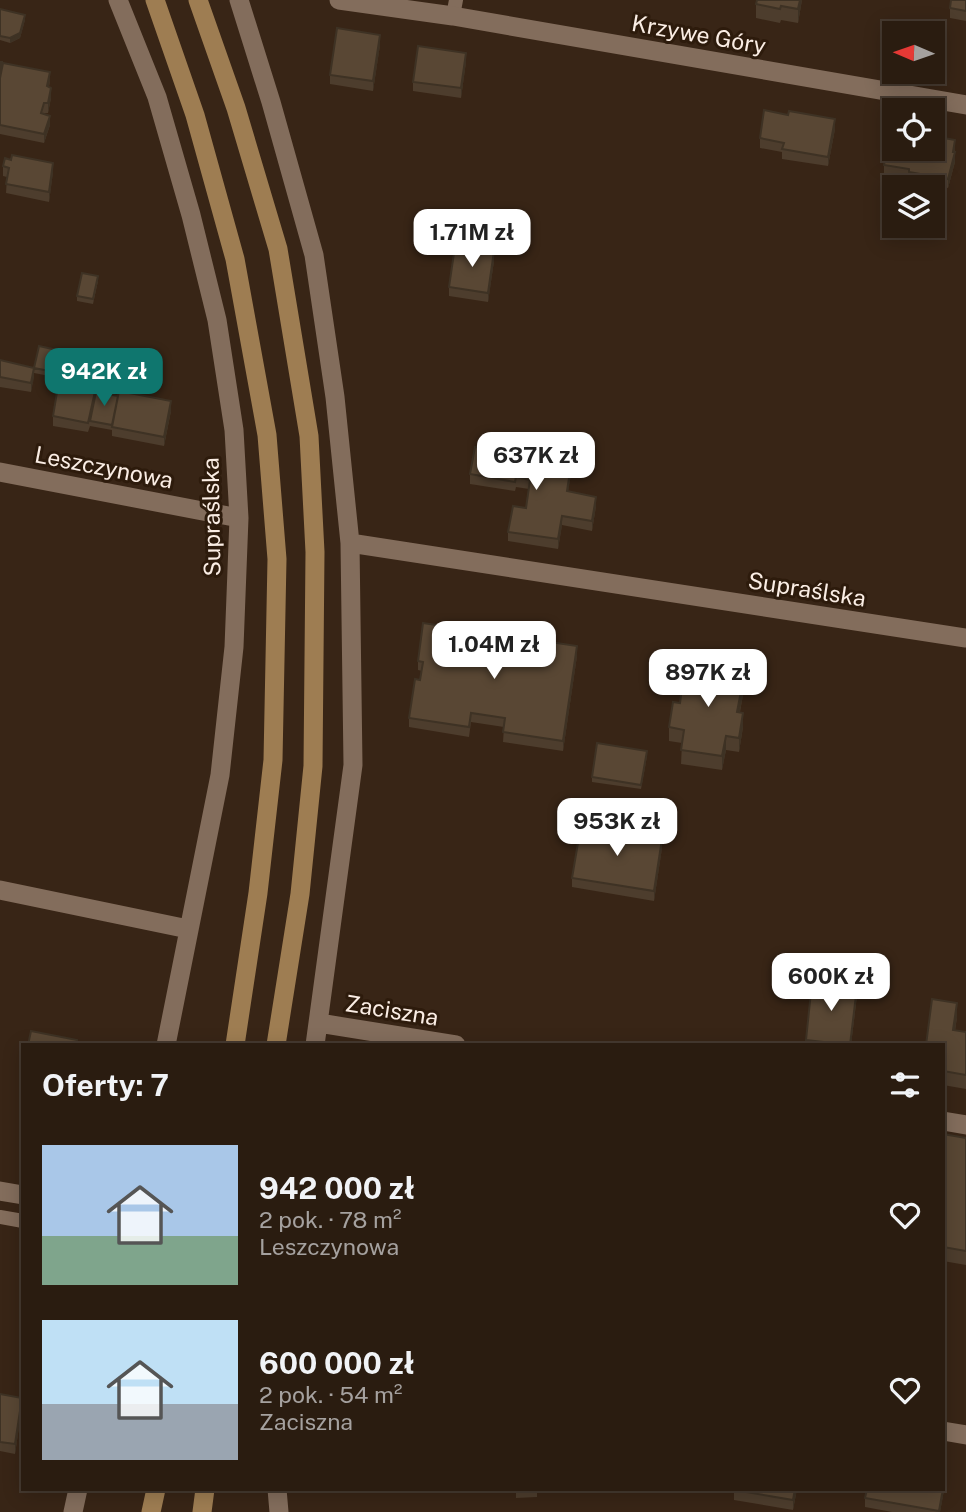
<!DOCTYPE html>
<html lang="pl">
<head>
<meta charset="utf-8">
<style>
  body { margin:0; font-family:"Public Sans",sans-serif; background:#322519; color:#f1f3f6; height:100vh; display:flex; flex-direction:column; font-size:26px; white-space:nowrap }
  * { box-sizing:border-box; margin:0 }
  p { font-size:23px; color:#a5a19f }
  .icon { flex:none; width:38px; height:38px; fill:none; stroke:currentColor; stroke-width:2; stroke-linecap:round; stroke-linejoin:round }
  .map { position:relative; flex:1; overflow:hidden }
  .details { position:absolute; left:21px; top:1043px; width:924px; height:448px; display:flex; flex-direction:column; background:#2a1c10; border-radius:0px; box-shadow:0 4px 18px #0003,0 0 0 2px #463a30 }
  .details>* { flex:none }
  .needle { width:46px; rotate:272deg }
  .fabs { position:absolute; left:882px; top:21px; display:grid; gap:14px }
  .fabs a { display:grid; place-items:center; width:63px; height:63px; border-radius:0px; background:#2a1c10; box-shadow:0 4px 18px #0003,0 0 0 2px #463a30; font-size:35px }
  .price { position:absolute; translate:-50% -60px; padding:0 16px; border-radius:14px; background:#fff; color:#222; font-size:23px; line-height:46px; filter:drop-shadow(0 2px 4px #0008) }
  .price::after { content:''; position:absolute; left:50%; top:42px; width:21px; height:16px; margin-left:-10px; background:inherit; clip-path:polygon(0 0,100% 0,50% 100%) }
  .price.on { background:#0f766e; color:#fff }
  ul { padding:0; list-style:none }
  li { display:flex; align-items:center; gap:21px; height:175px; padding:0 21px }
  li span { display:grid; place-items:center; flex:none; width:196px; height:140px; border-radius:0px; color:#555 }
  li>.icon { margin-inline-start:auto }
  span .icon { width:84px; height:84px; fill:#fffc; stroke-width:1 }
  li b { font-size:30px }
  h2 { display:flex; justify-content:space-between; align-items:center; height:84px; padding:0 21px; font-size:30px }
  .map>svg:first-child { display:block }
</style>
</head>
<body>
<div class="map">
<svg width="966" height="1512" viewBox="0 0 966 1512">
  <rect width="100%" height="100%" fill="#382516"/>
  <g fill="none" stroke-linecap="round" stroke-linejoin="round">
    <path stroke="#836d5c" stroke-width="14" d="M453 16 456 0
      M0 1217 23 1221"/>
    <path stroke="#836d5c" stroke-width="19" d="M118 0 157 97 191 215 217 320 234 430 239 518 234 647 220 775 166 1045
      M239 0 271 102 314 255 335 397 350 543 353 765 315 1045
      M339 0 453 16 966 105
      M0 472 239 518
      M350 543 966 638
      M0 890 188 929
      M319 1023 456 1045
      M943 1121 966 1125
      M0 1191 23 1195
      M943 1431 966 1435
      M277 1489 279 1512
      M73 1512 78 1489"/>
    <path stroke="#9e7d52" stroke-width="19" d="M155 0 195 115 235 259 267 435 277 559 273 760 258 893 235 1045
      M198 0 236 108 278 249 309 436 315 552 313 766 300 894 276 1045
      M151 1512 156 1489
      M202 1512 205 1489"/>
  </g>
  <path fill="#4d3d2d" d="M802 0 798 23 781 20 780 23 756 18V4Z
    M966 0V21L950 18V8Z
    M0 9 25 20 20 38 10 43 0 40Z
    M380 45 373 91 330 84V75Z
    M0 62 2 64 50 81 49 87 51 98 48 113H44V114L50 125 44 143 0 134Z
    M466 62 461 98 413 91V82Z
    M788 115 835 129 828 166 782 159V152L760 148V138Z
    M955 149V162L948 188 909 181V178L884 174V165Z
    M3 166 53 172 49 202 6 193 7 177 3 176Z
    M494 261 488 302 449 296V287Z
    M98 281 93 304 77 301V296Z
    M0 360 34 368 80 360 75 381 34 373 31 392 0 387Z
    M96 392 171 411 164 446 112 436V430L90 426 88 432 53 426V416Z
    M470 474H571L568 491 596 506 592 531 562 525 558 549 508 541V532L526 508 529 489 516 487 515 491 470 484Z
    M483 637 577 656 563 751 503 742 504 727 471 722 469 737 409 727V718L420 680 422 671 418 670V661Z
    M728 676V679L743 695 740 712 743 727 739 752 726 750 722 770 681 764 682 743 669 741V727L680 703 694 682Z
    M647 756 641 789 592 782V777Z
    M662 848 654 901 572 887V878Z
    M857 996 851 1045H806V1040Z
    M957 1017 955 1031 966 1032V1089L943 1085V1045Z
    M943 1134 966 1138V1265L943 1261Z
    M0 1394 22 1407 15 1454 0 1451Z
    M945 1485 940 1512H892L865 1507V1498Z
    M516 1489H537V1497L516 1498Z
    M734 1489H797L793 1510 734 1500Z"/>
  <path fill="#3e3224" d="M800 0H802L798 23V9Z
    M25 15V20L20 38 10 43V38Z
    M380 35V45L373 91V81Z
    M466 53V62L461 98V88Z
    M50 72V81L47 95V86Z
    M51 88V98L48 113V103Z
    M50 116V125L44 143V134Z
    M835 119V129L828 166V157Z
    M955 140V149L953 160 955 152V162L948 188V179Z
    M53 163V172L49 202V192Z
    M494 251V261L488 302V293Z
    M34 368V378L31 392V383Z
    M171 401V411L164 446V437Z
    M571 465V474L567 500V491Z
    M596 497V506L592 531V521Z
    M562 516V525L558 549V539Z
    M577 646V656L563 751V741Z
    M743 681V695L737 726V712Z
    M743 713V727L739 752V738Z
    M726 736V750L722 770V756Z
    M662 839V848L654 901V891Z
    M857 987 851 1045H850Z
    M957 1003V1017L953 1044V1030Z
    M22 1398V1407L15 1454V1444Z
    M945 1476V1485L940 1512H939Z
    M795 1489H797L793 1510V1500Z"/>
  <path fill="#594734" stroke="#3e3224" stroke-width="2" d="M757 0H800L798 9 781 6 780 9 756 4Z
    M951 0H966V11L950 8Z
    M0 9 25 15 20 33 10 38 0 36Z
    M337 28 380 35 373 81 330 75Z
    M418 46 466 53 461 88 413 82Z
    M0 62H2L0 77Z
    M3 63 50 72 47 86 51 88 48 103H44L41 113 50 116 44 134 0 125V78Z
    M764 110 788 115 789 111 835 119 828 157 782 149 784 143 760 138Z
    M890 132H894V149H933V136L955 140 953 152H955L948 179 909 172V169L884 165Z
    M12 155 53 163 49 192 6 184 9 168 3 166 5 158 11 160Z
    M455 246 494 251 488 293 449 287Z
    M82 273 98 276 93 299 77 296Z
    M39 346 80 355 75 376 34 368Z
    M0 360 34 368 31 383 0 377Z
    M59 380 96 387 88 423 53 416Z
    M119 391 171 401 164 437 112 427Z
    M96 392 118 396 112 425 90 421Z
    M475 447 571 465 567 491 596 497 592 521 562 516 558 539 508 532 513 506 526 508 530 480 516 477 515 482 470 474Z
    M423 623 483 632 482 637 516 642 517 637 577 646 563 741 503 732 505 718 471 713 469 727 409 718 415 679 420 680 423 662 418 661Z
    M698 657 728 662 726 678 743 681 737 712 743 713 739 738 726 736 722 756 681 750 684 730 669 727 673 702 680 703 683 680 694 682Z
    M597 743 647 751 641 785 592 777Z
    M581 825 662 839 654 891 572 878Z
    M812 982 857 987 850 1045 806 1040Z
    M932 999 957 1003 953 1030 966 1032V1075L943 1071V1045H926Z
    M31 1031 77 1040 76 1045H28Z
    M943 1134 966 1138V1251L943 1247Z
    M0 1394 22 1398 15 1444 0 1442Z
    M734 1489H795L793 1500 734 1490Z
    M867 1489H943L939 1511 865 1498Z"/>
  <g text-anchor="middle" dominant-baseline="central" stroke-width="6" stroke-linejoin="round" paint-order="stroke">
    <g font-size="23" fill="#faede4" stroke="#2d1b0c">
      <text transform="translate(699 34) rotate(10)">Krzywe Góry</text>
      <text transform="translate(104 467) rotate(11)">Leszczynowa</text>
      <text transform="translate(211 517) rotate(-91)">Supraślska</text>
      <text transform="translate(807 589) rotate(9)">Supraślska</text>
      <text transform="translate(392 1010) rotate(9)">Zaciszna</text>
    </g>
  </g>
</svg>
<div class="fabs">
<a><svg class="needle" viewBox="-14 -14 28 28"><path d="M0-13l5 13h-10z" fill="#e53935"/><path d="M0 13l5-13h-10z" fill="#a5a19f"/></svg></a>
<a><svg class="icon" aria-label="locate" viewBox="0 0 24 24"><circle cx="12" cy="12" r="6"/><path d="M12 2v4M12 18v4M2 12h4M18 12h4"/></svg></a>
<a><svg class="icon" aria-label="layers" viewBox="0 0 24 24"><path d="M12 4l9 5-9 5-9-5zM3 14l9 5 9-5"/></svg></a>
</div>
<b class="price" style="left:472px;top:269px">1.71M zł</b>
<b class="price on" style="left:104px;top:408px">942K zł</b>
<b class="price" style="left:536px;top:492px">637K zł</b>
<b class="price" style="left:494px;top:681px">1.04M zł</b>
<b class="price" style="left:708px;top:709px">897K zł</b>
<b class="price" style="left:617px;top:858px">953K zł</b>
<b class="price" style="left:831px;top:1013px">600K zł</b>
<section class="details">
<h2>Oferty: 7<svg class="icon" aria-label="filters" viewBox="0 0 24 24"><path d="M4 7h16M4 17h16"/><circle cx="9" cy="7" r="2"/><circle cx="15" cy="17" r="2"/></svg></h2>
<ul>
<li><span style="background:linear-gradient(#a9c7e8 65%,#7fa58c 0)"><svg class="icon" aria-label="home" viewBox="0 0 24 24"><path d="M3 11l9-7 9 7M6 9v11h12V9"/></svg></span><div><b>942 000 zł</b><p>2 pok. · 78 m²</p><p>Leszczynowa</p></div><svg class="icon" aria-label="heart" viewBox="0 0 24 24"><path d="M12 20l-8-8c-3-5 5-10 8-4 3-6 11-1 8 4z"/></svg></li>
<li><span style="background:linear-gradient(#bfe0f5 60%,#9aa5b1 0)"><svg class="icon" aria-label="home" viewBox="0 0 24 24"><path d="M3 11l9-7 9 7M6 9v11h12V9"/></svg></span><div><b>600 000 zł</b><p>2 pok. · 54 m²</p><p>Zaciszna</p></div><svg class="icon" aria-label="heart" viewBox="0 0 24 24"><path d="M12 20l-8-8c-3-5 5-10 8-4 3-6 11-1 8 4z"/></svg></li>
</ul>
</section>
</div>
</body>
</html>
